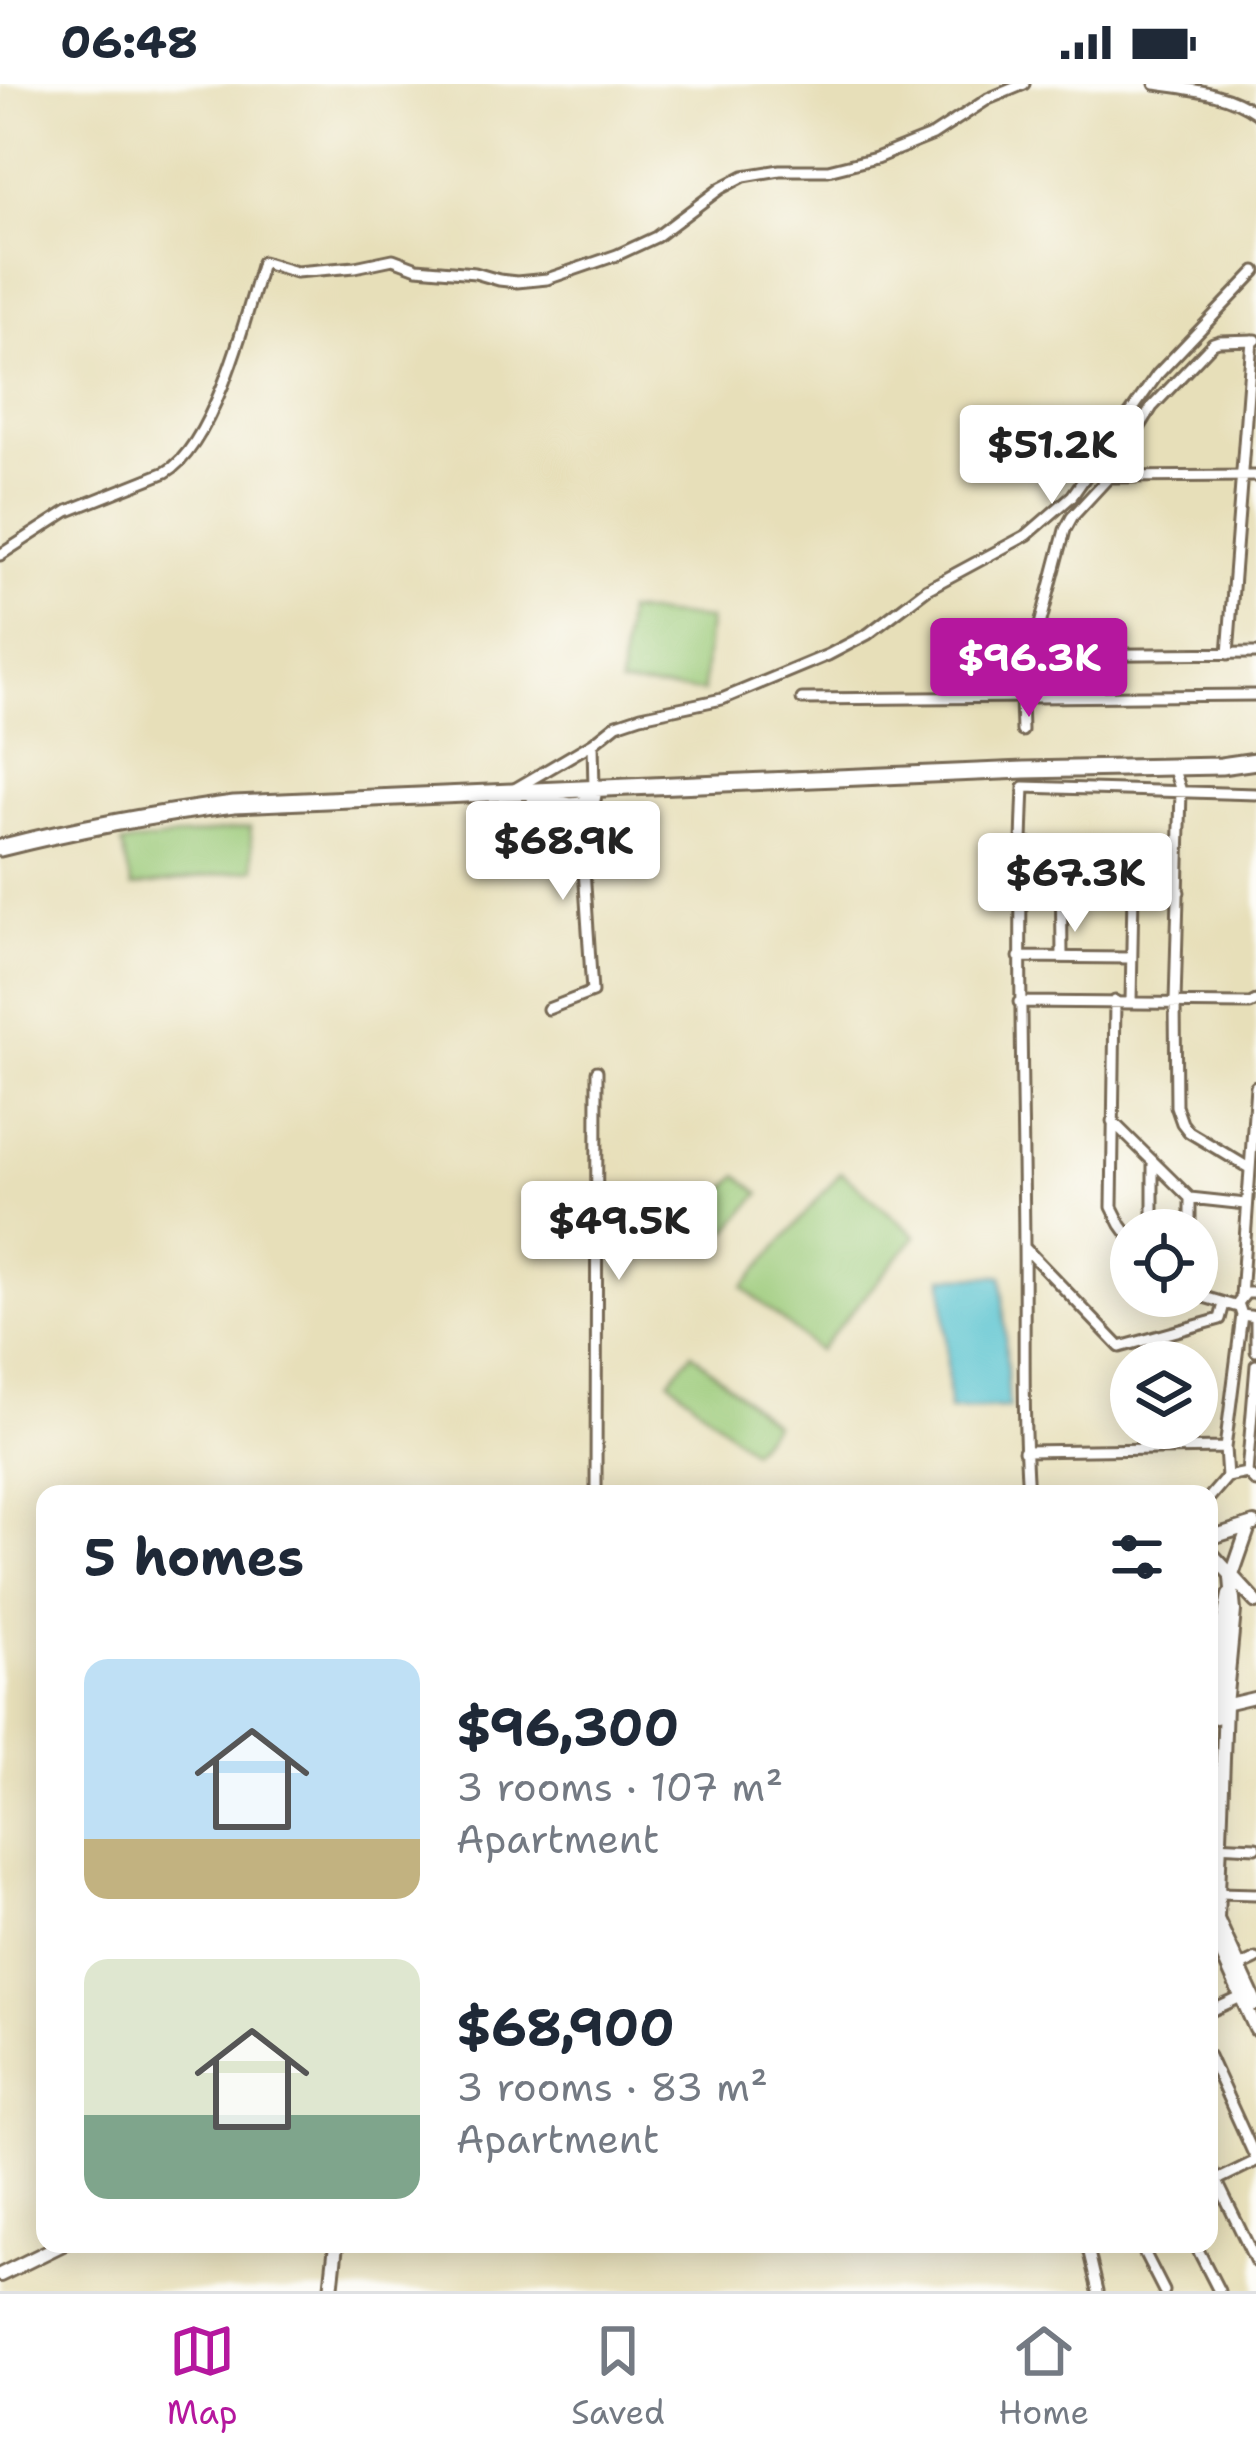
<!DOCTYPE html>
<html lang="en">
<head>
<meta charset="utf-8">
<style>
  body { margin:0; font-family:"Shantell Sans",sans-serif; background:#f2f2f3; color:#1f2937; height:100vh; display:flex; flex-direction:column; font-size:45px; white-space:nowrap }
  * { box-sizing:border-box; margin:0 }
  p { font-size:39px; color:#747a83 }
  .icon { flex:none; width:66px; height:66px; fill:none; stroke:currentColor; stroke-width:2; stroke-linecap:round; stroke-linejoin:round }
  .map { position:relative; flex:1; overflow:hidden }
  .drawer { position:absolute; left:36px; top:1401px; width:1182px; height:768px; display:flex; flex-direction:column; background:#fff; border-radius:24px; box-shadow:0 6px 30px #0003 }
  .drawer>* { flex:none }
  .tools { position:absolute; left:1110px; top:1125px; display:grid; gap:24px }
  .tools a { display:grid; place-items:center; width:108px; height:108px; border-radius:50%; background:#fff; box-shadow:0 6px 30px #0003; font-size:60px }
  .price { position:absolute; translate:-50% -102px; padding:0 27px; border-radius:12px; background:#fff; color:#222; font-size:39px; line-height:78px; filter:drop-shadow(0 3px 6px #0008) }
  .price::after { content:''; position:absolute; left:50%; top:72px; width:36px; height:27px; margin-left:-18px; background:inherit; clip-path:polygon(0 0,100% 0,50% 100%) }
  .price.selected { background:#b5179e; color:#fff }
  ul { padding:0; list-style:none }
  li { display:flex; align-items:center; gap:36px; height:300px; padding:0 48px }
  li span { display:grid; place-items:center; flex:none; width:336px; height:240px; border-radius:24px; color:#555 }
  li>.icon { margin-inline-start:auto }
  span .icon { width:144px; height:144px; fill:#fffc; stroke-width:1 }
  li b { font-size:51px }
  h2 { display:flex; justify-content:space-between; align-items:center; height:144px; padding:0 48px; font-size:51px }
  .status { display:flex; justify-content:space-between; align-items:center; height:84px; padding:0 60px; background:#fff; direction:ltr }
  .status svg { height:33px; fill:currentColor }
  .tab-bar { display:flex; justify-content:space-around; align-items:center; height:168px; border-top:3px solid #e0e1e3; background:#fff; font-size:33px; color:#747a83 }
  .tab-bar a { display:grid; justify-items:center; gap:6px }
  .tab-bar .selected { color:#b5179e }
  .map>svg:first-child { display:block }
</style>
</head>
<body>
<div class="status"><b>06:48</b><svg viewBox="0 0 49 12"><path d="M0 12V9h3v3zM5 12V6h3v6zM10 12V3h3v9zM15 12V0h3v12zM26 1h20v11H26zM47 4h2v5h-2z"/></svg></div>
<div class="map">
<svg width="1256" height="2207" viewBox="0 0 1256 2207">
  <rect width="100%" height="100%" fill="#fdfcf7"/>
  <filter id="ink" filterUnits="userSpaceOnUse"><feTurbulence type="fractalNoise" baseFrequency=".00833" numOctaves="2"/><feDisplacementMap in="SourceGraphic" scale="24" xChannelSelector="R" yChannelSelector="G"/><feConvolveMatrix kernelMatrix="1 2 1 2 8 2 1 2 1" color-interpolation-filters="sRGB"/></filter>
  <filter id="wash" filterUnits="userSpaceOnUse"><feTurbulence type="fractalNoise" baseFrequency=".004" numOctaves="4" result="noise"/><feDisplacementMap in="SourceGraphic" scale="48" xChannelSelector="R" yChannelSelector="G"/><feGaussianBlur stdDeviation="2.7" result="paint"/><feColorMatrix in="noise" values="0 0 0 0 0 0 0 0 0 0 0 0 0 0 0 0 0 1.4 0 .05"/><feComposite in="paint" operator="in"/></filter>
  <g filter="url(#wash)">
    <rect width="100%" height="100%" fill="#e7dfb9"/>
    <path fill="#9ac977" stroke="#6a7a4a" stroke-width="3" d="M626 527 709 535 703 608 620 601Z
      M250 743 255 785 132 803 122 760Z
      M841 1088 916 1152 818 1267 743 1203Z
      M738 1091 760 1110 728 1147 706 1128Z
      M692 1269 774 1340 751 1367 669 1296Z"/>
    <path fill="#56c2cf" stroke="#487676" stroke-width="3" d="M1002 1192 1009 1324 949 1326 943 1193Z"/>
  </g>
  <g filter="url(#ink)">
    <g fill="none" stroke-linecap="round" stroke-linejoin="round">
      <defs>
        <path id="minor" d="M1155 0C1189 5 1228 8 1256 29
          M1109 393 1256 392
          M0 471 68 427 166 388C213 362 247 231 262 178L296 188 355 183 393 175 417 184 475 189 499 196 517 198 547 195 617 171 656 153 721 104 744 92 780 86H828L876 74 933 51 988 15 1024 0
          M1228 570 1252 256
          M1031 571 1256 569
          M802 615 1256 611
          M1022 647 1021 613 1065 446 1072 433 1109 393 1152 323 1213 259 1219 257 1256 256
          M593 659 594 706
          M1173 683 1181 707 1175 918 1176 1022 1182 1039 1189 1048 1249 1084
          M513 706 593 659 617 640 641 632 722 615 828 571 868 550 927 505 1027 451 1072 412 1157 291 1256 187
          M1021 760 1179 766
          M1061 763 1062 873
          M1062 808H1179
          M1019 873 1131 874
          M1115 917 1112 1123 1121 1141 1131 1155
          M1131 917 1133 808
          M1019 918 1250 920 1256 917
          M548 925 592 908 584 785 567 772V722
          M1112 1037 1190 1114 1246 1120
          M1153 1146V1078
          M1190 1146V1114
          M1024 1163 1120 1263 1220 1235 1224 1220
          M1256 1209H1246L1238 1219 1242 1231 1256 1233
          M1197 1211 1238 1223
          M1241 1212 1256 1002
          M1256 1233V1267
          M1024 1367 1225 1364
          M1247 1389 1256 1281
          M1227 1393 1247 1389 1256 1398
          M596 1410 597 987
          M1028 1410C1022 1328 1025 1245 1024 1162 1023 1009 1017 857 1024 703L1256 710
          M1209 1414 1227 1393 1225 1364 1242 1231
          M1222 1621 1256 1613
          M1213 1761 1256 1763
          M1219 1809 1256 1810
          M1239 1883 1256 1875
          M1209 1928 1241 1913
          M1209 1972 1256 2075
          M1209 2081 1256 2178
          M1209 2100 1256 2077
          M1087 2160 1098 2207
          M1140 2160 1164 2207
          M1195 2160 1219 2207"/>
        <path id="tertiary" d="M1249 1442 1231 1494 1234 1527 1225 1621 1217 1835 1256 1920
          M1209 1454 1254 1440
          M1209 1467 1256 1518
          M1216 1633 1223 1541 1229 1511
          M1209 1811 1212 1750
          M1209 1841 1256 1945
          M0 2191 63 2160
          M331 2207 336 2160"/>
        <path id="primary" d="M535 714C555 718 573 728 592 716L594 706
          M0 764C79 744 154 730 234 720L1024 686 1221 682 1256 677"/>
      </defs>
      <use href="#minor" stroke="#776954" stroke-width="15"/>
      <use href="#tertiary" stroke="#776954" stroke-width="18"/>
      <use href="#primary" stroke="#776954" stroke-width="21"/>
      <use href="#minor" stroke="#fff" stroke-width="9"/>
      <use href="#tertiary" stroke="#fff" stroke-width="12"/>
      <use href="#primary" stroke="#fff" stroke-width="15"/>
    </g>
  </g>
</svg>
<div class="tools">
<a><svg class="icon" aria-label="locate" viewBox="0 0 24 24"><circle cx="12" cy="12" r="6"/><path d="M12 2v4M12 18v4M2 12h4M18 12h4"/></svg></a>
<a><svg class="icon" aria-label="layers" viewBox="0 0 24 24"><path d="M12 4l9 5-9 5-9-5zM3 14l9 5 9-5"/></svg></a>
</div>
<b class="price" style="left:1052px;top:423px">$51.2K</b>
<b class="price selected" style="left:1029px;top:636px">$96.3K</b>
<b class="price" style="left:563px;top:819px">$68.9K</b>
<b class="price" style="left:1075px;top:851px">$67.3K</b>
<b class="price" style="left:619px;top:1199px">$49.5K</b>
<section class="drawer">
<h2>5 homes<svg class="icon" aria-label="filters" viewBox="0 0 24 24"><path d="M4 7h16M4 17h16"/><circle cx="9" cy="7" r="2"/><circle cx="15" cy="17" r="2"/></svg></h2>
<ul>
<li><span style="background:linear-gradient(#bfe0f5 75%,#c2b280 0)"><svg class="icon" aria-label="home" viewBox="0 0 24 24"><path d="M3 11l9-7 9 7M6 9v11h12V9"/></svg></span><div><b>$96,300</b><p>3 rooms · 107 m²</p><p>Apartment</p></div></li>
<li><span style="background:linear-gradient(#dfe7d0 65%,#7fa58c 0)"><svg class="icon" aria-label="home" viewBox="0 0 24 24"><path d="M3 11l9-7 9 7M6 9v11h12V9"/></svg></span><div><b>$68,900</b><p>3 rooms · 83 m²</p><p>Apartment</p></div></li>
</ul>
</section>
</div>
<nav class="tab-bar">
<a class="selected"><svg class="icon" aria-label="map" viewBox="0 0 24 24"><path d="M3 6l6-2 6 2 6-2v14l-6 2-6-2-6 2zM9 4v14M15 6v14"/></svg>Map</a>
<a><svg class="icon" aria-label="saved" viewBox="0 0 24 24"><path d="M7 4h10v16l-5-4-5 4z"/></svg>Saved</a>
<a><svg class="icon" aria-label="home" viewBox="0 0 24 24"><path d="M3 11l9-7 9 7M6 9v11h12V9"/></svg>Home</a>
</nav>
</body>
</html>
